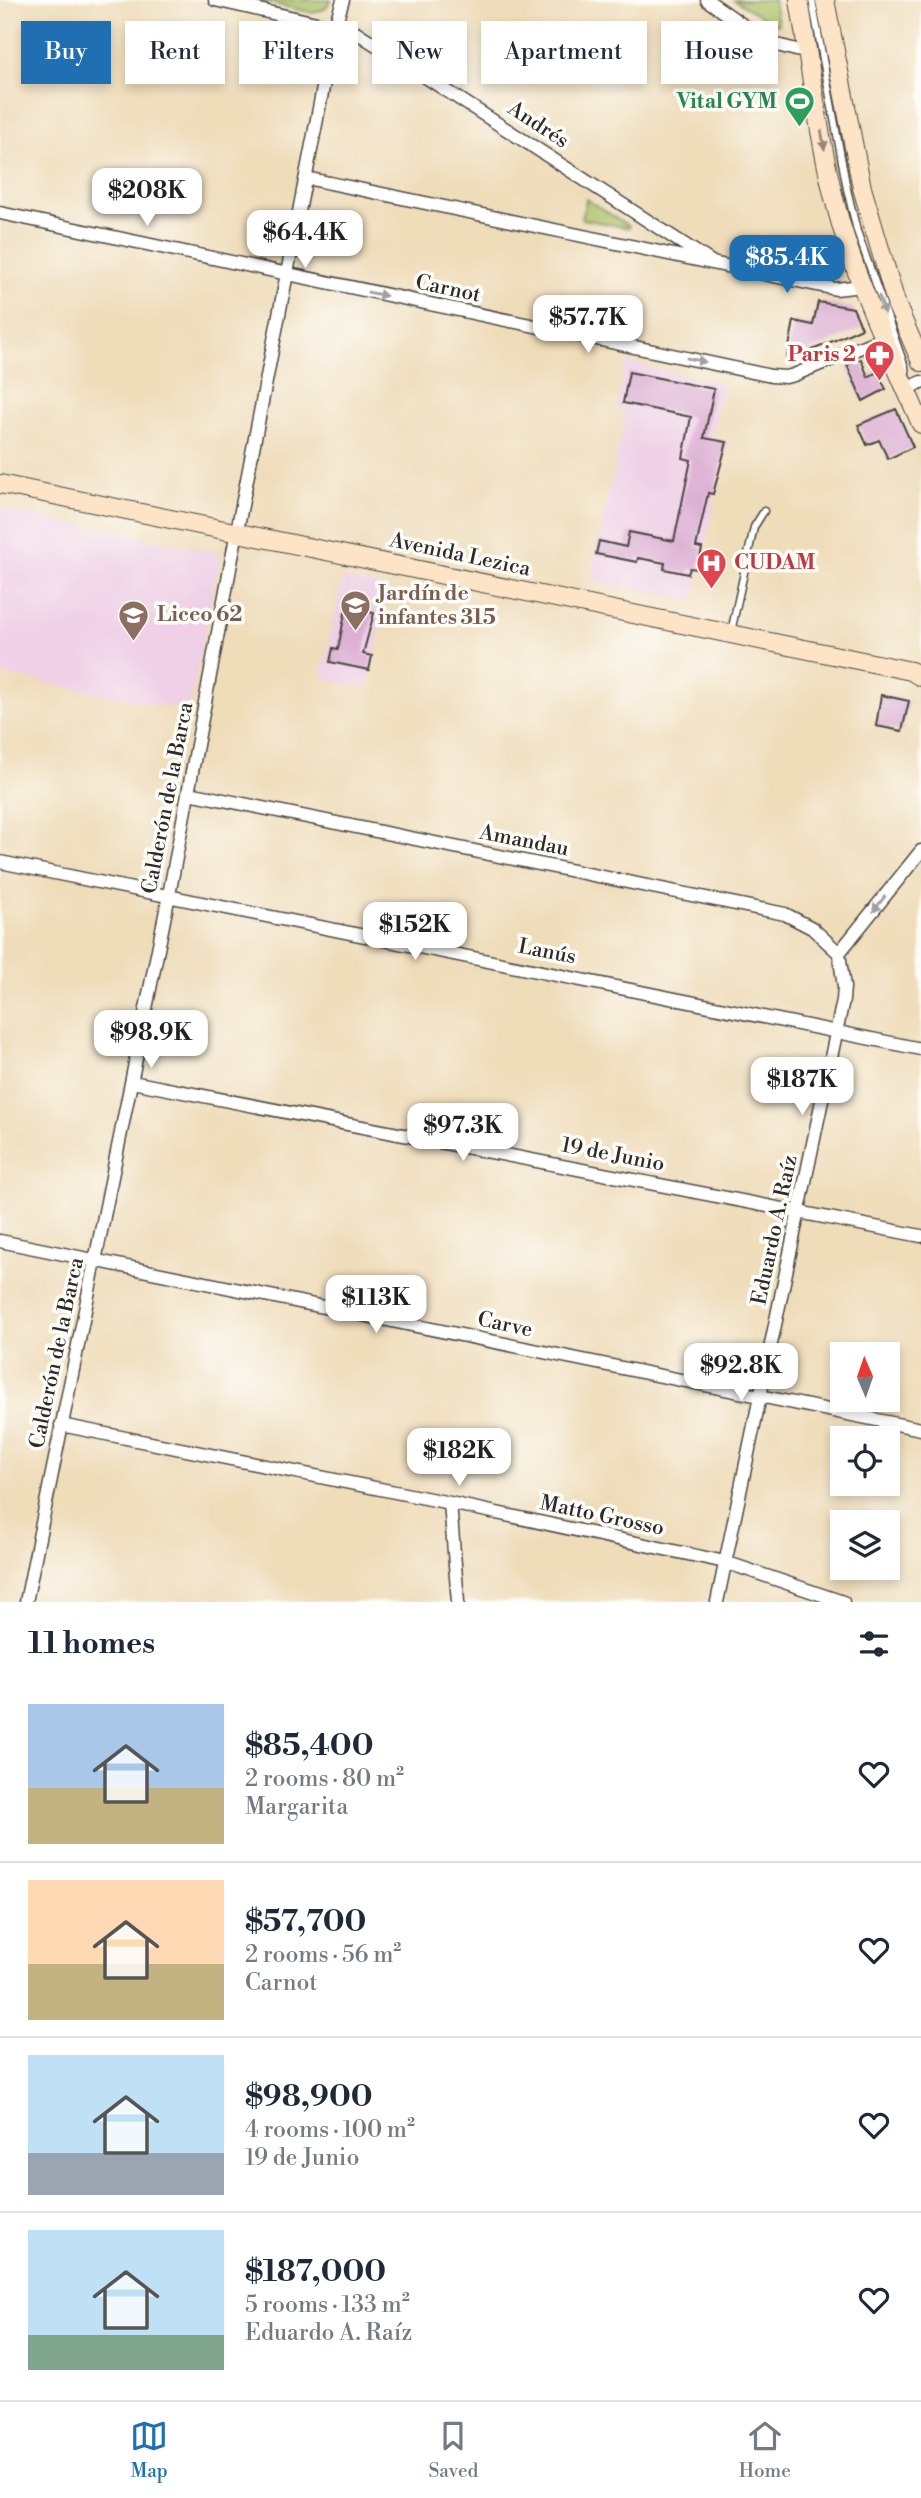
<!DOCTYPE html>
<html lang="en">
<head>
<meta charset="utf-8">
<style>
  body { margin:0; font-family:"Libre Bodoni",serif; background:#f2f2f3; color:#1f2937; height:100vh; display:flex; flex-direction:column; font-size:26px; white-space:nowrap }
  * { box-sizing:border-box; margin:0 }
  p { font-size:23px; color:#747a83 }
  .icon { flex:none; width:38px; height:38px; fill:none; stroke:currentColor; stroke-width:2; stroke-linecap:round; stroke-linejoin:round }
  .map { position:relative; height:1602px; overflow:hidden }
  .drawer { display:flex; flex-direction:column; background:#fff; flex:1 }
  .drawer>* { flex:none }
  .banner { position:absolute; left:21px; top:21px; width:880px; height:63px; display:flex; gap:14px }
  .needle { width:46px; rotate:358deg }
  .buttons { position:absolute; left:830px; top:1342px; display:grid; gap:14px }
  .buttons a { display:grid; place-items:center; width:70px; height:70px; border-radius:0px; background:#fff; box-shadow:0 4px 10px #0003; font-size:35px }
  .price { position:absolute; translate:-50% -60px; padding:0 16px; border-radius:14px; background:#fff; color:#222; font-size:23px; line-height:46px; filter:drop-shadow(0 2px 4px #0008) }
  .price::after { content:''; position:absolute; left:50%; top:42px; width:21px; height:16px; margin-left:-10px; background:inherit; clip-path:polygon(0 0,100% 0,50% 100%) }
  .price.on { background:#1f6fb2; color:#fff }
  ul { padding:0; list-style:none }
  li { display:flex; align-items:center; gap:21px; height:175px; padding:0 28px }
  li+li { border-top:2px solid #e0e1e3 }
  li span { display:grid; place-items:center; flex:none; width:196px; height:140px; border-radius:0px; color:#555 }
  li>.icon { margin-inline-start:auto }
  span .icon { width:84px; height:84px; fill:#fffc; stroke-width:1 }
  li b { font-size:30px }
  h2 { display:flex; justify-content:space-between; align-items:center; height:84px; padding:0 28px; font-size:30px }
  .chip { padding:0 24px; border-radius:0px; background:#fff; box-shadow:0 4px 10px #0003; font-size:24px; line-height:63px }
  .chip.on { background:#1f6fb2; color:#fff }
  .tabs { display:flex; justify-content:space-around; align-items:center; height:98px; border-top:2px solid #e0e1e3; background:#fff; font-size:19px; color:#747a83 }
  .tabs a { display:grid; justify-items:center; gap:4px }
  .tabs .on { color:#1f6fb2 }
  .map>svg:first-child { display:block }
</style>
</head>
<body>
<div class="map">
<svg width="921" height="1602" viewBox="0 0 921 1602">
  <rect width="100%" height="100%" fill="#fdfcf7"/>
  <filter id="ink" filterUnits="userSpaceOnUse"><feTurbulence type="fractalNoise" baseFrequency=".0143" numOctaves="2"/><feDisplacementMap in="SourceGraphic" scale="14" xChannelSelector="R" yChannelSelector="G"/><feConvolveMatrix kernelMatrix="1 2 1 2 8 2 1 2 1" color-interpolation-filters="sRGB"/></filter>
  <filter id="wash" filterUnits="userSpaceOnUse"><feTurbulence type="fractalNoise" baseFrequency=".00686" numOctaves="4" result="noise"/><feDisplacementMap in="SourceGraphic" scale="28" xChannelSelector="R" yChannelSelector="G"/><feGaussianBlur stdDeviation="1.57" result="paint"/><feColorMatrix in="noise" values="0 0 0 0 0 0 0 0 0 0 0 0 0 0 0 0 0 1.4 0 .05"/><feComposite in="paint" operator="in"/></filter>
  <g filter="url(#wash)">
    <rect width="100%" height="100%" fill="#efdcb9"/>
    <path fill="#efd0e6" d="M762 237 828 251 837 274 770 259 772 250 760 247Z
      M626 362 723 383 711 439 727 442 694 601 591 580 626 412 616 409Z
      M0 509 221 553 189 711 0 674Z
      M343 578 389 588 368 688 321 678Z"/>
    <path fill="#a7be62" stroke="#697446" stroke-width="2" d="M256 0H331L325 9 313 13Z
      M734 0H774L778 24 775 25Z
      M586 199 629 226V228L582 219Z"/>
    <g id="blocks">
      <path fill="#dcaed3" d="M818 302 853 308 862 328 786 362 794 321 813 325Z
        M861 359 868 377 877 372 886 389 863 401 847 365Z
        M629 372 714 389 704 438 727 442 713 494 708 493 696 547 702 548 698 569 690 568 688 574 664 569 665 563 638 558 637 562 596 554 599 541 626 547 629 532 674 541 691 460 683 458 691 417 623 403Z
        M896 409 913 447 888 459 879 440 867 445 858 425Z
        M346 608 374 613 363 654 372 656 369 670 330 662 333 648 338 649Z
        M881 695 909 701 902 731 876 726Z"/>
    </g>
  </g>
  <g filter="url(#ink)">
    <use href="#blocks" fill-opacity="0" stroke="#484640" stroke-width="2"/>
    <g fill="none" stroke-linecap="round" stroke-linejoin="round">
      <defs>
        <path id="lane" d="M812 0 847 189 857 231 905 367 906 374
          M731 632 754 527 764 511"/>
        <path id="street" d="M215 0 356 32 713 263
          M707 0 754 33 777 45 808 53
          M306 178 836 289 861 286
          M0 213 771 376 786 377 794 375 883 338
          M906 389 921 382
          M189 793 785 914 812 928 839 953
          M0 862 921 1049
          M132 1082 921 1236
          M0 1241 921 1429
          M61 1425 450 1503 725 1562 843 1602
          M450 1503 458 1602
          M26 1602 169 895 237 531 335 26 343 0
          M717 1602 843 1000 844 987 839 953 921 851"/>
        <path id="secondary" d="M799 0C811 70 819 142 837 210 857 285 891 354 921 424
          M825 0 862 188 897 306 921 362
          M0 484 911 671 921 677"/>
      </defs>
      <use href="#lane" stroke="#484640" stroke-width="9"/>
      <use href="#street" stroke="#484640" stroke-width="15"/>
      <use href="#secondary" stroke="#484640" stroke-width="20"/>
      <use href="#lane" stroke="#fff" stroke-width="6"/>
      <use href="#street" stroke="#fff" stroke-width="12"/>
      <use href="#secondary" stroke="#fee4c6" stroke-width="18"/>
    </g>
    <defs><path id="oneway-solid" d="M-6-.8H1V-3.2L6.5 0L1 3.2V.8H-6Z" transform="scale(1.75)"/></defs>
    <use fill="#948878" href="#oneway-solid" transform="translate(823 140) rotate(80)"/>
    <g fill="#a0a0a0">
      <use href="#oneway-solid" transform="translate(377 294) rotate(12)"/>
      <use href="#oneway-solid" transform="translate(882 305) rotate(71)"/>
      <use href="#oneway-solid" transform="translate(696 360) rotate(12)"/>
      <use href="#oneway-solid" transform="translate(879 904) rotate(128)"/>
    </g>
  </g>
  <defs>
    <symbol id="stadium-pin" viewBox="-11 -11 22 30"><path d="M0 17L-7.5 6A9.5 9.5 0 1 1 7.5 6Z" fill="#2e9e5b" stroke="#fdfcf7"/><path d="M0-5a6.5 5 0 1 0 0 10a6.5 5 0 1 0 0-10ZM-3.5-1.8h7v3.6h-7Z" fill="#fff"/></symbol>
    <symbol id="pharmacy-pin" viewBox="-11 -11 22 30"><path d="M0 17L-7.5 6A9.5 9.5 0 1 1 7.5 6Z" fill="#e0444e" stroke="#fdfcf7"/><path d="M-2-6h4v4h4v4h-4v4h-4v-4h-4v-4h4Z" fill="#fff"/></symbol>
    <symbol id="hospital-pin" viewBox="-11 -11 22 30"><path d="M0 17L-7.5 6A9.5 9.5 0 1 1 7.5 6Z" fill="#e0444e" stroke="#fdfcf7"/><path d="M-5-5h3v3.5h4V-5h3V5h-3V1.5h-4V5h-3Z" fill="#fff"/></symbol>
    <symbol id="school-pin" viewBox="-11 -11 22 30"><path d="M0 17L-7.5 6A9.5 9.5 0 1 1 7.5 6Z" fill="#8d6e63" stroke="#fdfcf7"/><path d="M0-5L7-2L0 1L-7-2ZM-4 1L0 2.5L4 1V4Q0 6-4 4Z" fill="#fff"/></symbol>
  </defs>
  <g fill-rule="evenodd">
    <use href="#stadium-pin" x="782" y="84" width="35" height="47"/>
    <use href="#pharmacy-pin" x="862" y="338" width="35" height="47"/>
    <use href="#hospital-pin" x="694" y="546" width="35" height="47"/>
    <use href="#school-pin" x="338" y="588" width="35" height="47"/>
    <use href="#school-pin" x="116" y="598" width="35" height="47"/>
  </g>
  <g text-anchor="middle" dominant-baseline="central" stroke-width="7" stroke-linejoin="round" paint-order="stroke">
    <g font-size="21" font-weight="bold" fill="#27864d" stroke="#fdfcf7" text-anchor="end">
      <text x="777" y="102">Vital GYM</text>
    </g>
    <g font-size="21" fill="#2b2b2b" stroke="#fdfcf7">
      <text transform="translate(538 125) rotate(33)">Andrés</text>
      <text transform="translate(448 289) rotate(12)">Carnot</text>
      <text transform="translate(460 555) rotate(12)">Avenida Lezica</text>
      <text transform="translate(168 798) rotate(-79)">Calderón de la Barca</text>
      <text transform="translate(524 841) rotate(11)">Amandau</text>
      <text transform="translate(547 952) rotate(11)">Lanús</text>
      <text transform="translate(613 1155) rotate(11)">19 de Junio</text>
      <text transform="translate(775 1230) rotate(-78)">Eduardo A. Raíz</text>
      <text transform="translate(505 1325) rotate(12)">Carve</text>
      <text transform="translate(57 1353) rotate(-78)">Calderón de la Barca</text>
      <text transform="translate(602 1516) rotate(12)">Matto Grosso</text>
    </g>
    <g font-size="21" font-weight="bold" fill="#be3a42" stroke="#fdfcf7" text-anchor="end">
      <text x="856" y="355">Paris 2</text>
      <text x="734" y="563" text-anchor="start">CUDAM</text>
    </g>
    <g font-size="21" font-weight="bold" fill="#785e54" stroke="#fdfcf7" text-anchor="start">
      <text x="378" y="594">Jardín de<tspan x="378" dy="24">infantes 315</tspan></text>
      <text x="157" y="615">Liceo 62</text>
    </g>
  </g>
</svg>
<div class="buttons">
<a><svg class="needle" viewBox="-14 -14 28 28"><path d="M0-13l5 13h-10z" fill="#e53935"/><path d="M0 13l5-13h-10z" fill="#747a83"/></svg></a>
<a><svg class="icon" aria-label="locate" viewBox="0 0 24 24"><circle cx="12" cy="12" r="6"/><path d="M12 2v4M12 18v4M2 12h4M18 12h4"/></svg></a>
<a><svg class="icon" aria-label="layers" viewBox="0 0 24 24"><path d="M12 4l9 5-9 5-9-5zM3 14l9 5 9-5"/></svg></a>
</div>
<b class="price" style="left:147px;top:228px">$208K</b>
<b class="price" style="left:305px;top:270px">$64.4K</b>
<b class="price on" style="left:787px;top:295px">$85.4K</b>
<b class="price" style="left:588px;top:355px">$57.7K</b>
<b class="price" style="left:415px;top:962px">$152K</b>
<b class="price" style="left:151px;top:1070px">$98.9K</b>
<b class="price" style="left:802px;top:1117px">$187K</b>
<b class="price" style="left:463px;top:1163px">$97.3K</b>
<b class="price" style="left:376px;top:1335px">$113K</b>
<b class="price" style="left:741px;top:1403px">$92.8K</b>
<b class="price" style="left:459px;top:1488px">$182K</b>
<div class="banner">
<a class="chip on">Buy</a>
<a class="chip">Rent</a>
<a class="chip">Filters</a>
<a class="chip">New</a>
<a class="chip">Apartment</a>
<a class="chip">House</a>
</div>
</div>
<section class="drawer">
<h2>11 homes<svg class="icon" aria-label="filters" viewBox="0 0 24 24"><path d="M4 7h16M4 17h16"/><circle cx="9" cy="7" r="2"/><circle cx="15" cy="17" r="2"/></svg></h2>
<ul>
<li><span style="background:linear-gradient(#a9c7e8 60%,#c2b280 0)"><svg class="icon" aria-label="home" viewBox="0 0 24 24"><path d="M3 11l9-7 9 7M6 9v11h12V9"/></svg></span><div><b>$85,400</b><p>2 rooms · 80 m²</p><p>Margarita</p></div><svg class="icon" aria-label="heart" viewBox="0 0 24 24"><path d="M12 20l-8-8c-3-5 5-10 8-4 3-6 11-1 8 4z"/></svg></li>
<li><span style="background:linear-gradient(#ffd9b3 60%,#c2b280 0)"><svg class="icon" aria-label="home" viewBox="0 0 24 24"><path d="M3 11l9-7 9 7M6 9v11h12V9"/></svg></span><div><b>$57,700</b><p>2 rooms · 56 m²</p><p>Carnot</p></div><svg class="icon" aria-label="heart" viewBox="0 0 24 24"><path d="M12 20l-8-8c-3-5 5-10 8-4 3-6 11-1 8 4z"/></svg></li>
<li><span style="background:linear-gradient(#bfe0f5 70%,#9aa5b1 0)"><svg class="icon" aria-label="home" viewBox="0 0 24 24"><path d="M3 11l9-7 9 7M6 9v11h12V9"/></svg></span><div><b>$98,900</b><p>4 rooms · 100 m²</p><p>19 de Junio</p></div><svg class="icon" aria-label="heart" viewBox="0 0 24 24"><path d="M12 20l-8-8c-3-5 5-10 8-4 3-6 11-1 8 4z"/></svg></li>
<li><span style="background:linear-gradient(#bfe0f5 75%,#7fa58c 0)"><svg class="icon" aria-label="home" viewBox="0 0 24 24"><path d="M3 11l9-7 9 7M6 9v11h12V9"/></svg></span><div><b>$187,000</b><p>5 rooms · 133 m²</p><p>Eduardo A. Raíz</p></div><svg class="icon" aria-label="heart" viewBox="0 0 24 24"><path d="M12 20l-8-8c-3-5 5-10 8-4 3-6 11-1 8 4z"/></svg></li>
</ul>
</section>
<nav class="tabs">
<a class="on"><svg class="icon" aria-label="map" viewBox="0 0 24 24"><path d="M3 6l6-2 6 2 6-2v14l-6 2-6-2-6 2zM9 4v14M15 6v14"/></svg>Map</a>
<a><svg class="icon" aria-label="saved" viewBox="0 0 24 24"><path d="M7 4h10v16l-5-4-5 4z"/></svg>Saved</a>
<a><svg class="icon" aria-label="home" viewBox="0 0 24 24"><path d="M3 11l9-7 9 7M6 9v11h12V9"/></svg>Home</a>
</nav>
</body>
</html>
